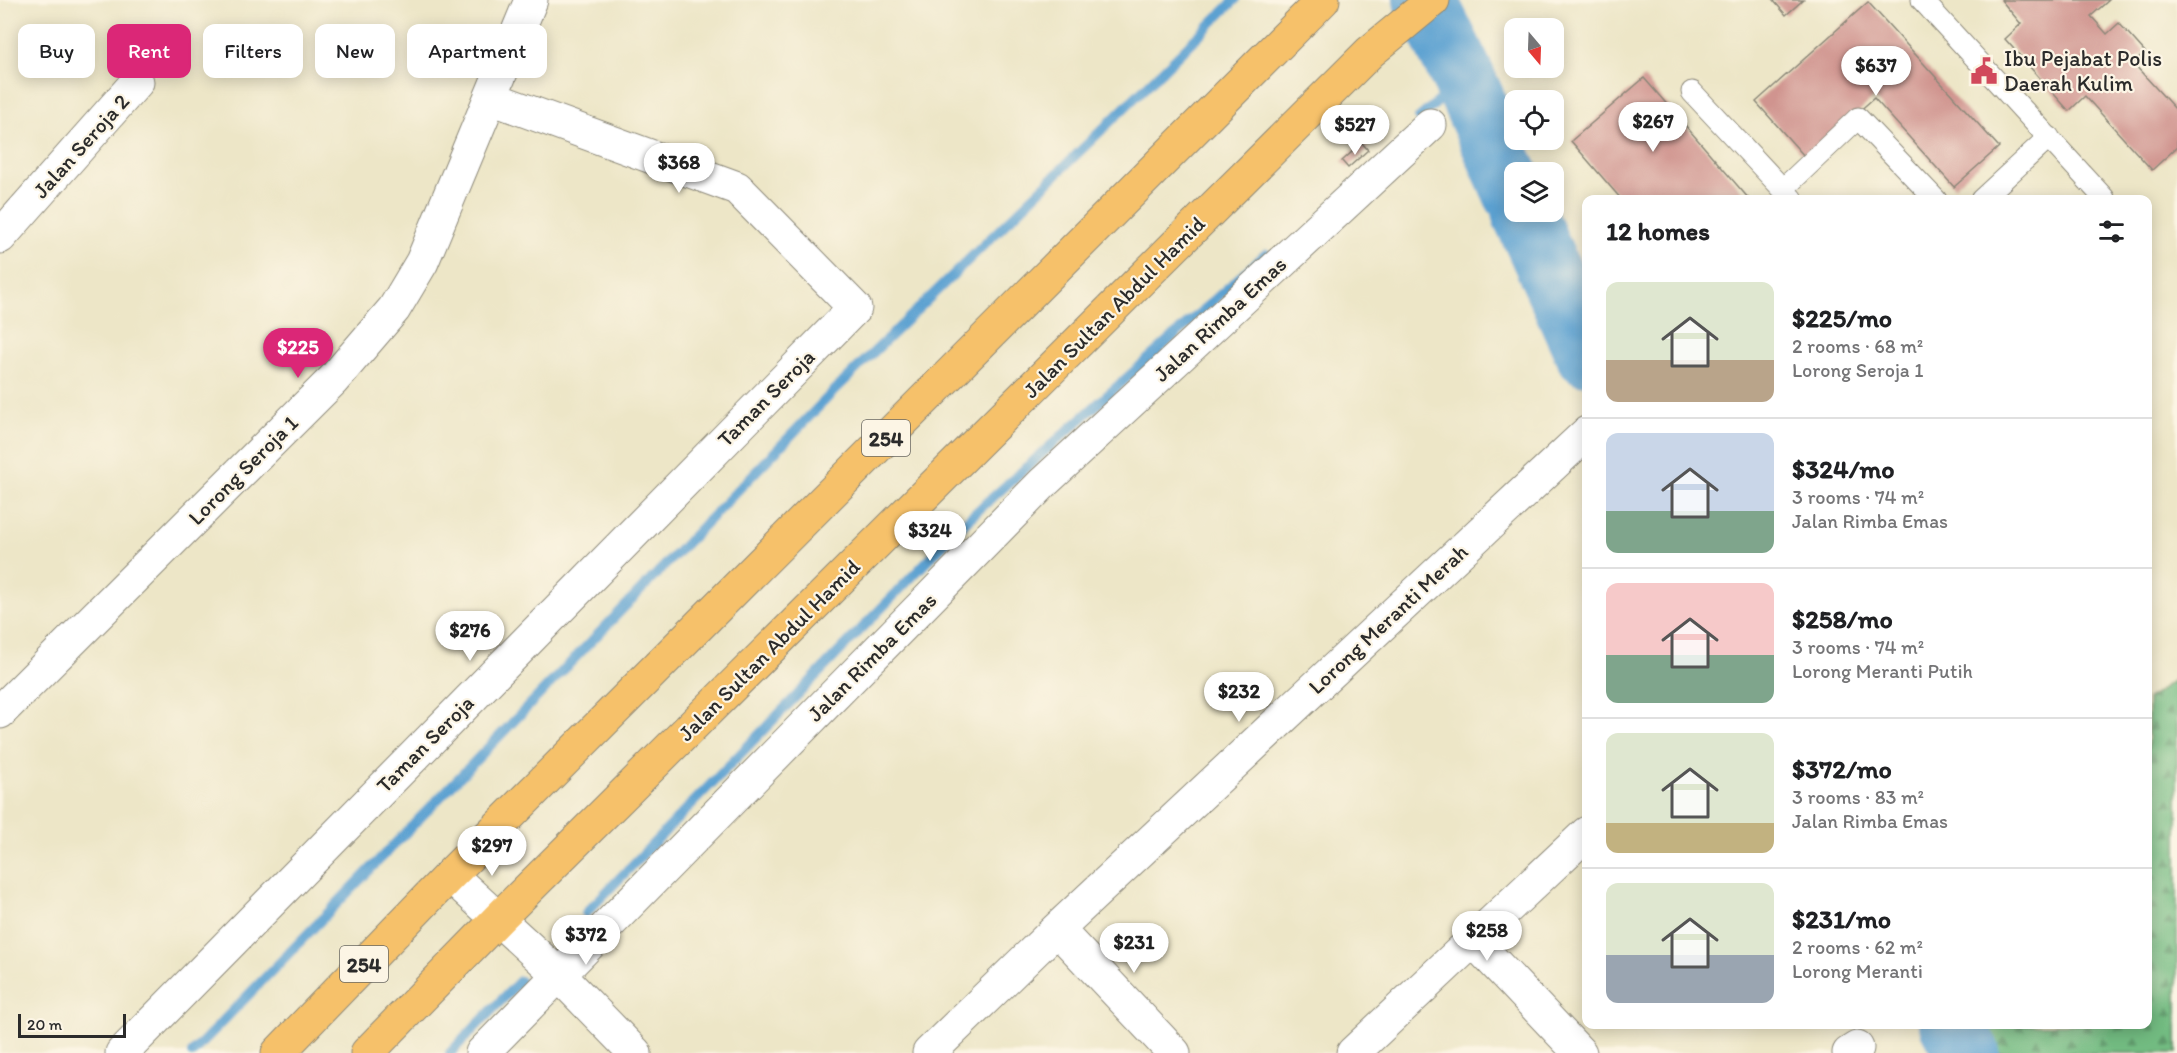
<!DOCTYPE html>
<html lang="en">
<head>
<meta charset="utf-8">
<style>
  body { margin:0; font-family:Itim,sans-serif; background:#f6f6f6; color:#202124; height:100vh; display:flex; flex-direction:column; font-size:22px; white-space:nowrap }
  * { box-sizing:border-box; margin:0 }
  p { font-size:20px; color:#757577 }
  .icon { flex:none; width:33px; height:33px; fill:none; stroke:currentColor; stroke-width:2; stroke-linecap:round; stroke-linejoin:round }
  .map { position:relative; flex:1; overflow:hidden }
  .drawer { position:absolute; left:1582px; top:195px; width:570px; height:834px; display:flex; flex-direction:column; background:#fff; border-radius:12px; box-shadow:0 3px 15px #0003 }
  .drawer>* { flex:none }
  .hud { position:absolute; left:18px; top:24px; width:570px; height:54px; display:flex; gap:12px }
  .needle { width:39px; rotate:161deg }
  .controls { position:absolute; left:1504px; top:18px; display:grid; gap:12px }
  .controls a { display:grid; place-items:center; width:60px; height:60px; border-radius:12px; background:#fff; box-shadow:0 3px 15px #0003; font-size:30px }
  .scale { position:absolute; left:18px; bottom:15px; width:108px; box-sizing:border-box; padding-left:6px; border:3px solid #2b2b2b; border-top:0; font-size:16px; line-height:21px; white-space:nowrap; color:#2b2b2b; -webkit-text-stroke:4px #fcf5e5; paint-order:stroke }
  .price { position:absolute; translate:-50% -51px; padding:0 14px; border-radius:21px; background:#fff; color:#222; font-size:20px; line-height:39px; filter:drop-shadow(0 2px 3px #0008) }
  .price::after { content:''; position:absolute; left:50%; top:36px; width:18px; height:14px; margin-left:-9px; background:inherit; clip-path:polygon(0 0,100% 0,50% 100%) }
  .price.on { background:#db2777; color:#fff }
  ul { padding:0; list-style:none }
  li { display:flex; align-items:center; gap:18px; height:150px; padding:0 24px }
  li+li { border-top:2px solid #e0e0e0 }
  li span { display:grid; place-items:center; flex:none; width:168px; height:120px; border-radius:12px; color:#555 }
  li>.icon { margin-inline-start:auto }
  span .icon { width:72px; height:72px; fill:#fffc; stroke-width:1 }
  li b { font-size:26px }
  h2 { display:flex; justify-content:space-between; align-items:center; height:72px; padding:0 24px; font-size:26px }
  .pill { padding:0 21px; border-radius:12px; background:#fff; box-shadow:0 3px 15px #0003; font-size:21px; line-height:54px }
  .pill.on { background:#db2777; color:#fff }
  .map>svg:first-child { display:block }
</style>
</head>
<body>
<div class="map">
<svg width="2177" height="1053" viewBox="0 0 2177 1053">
  <defs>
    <pattern id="forest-firs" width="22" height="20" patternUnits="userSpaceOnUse" patternTransform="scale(1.5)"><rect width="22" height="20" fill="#72bb81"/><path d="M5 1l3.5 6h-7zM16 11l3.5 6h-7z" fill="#5e986a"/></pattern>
  </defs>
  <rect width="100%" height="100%" fill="#fcf5e5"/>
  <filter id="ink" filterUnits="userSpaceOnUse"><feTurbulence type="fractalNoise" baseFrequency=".0167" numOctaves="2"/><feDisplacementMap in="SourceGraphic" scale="12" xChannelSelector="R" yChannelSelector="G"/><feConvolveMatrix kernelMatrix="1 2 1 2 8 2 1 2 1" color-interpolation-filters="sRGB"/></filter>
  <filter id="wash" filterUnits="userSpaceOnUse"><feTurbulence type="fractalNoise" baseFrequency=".008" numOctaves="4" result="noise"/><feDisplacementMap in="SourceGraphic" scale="24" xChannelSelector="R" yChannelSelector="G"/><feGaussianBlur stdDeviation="1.35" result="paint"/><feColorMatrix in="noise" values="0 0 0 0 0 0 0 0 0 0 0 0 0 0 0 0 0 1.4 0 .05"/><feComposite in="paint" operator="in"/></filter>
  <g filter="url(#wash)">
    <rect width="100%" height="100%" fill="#ede6c7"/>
    <path fill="url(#forest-firs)" stroke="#4e7356" stroke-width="1.5" d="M2177 678V1053H1993L1984 1025 2148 1024V699Z"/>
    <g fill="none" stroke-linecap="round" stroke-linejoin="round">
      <path stroke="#5ca1d1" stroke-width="10" d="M1419 118 1464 79
        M586 913 965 522 1266 254
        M192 1053 834 391 1235 0
        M450 1053 520 981"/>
      <path stroke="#5ca1d1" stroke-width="64" d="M1425 0 1464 79 1515 193
        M1523 212 1587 354
        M1951 1024 1968 1053"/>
    </g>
    <g id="blocks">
      <path fill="#d0948f" d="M1773 0H1803L1786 15Z
        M2001 0H2109L2091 16 2107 34 2119 23 2145 52 2133 63 2177 111V147L2152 170 2085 96 2069 111 2005 39 2021 24Z
        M1868 2 1999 147 1954 187 1874 98 1806 158 1756 102Z
        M1644 78 1750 200H1622L1571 141Z
        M1362 143 1368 150 1348 168 1342 161Z"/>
    </g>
  </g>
  <g filter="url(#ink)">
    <use href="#blocks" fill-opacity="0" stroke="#8c8879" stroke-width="1.5"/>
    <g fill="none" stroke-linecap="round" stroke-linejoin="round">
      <defs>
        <path id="lane" d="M1922 0 2104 198
          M1692 92 1792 199
          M1783 189 1858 118 1936 200
          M1981 200 2049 137"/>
        <path id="street" d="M0 237 137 82
          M0 712 333 380 394 309 422 262 531 0
          M450 875 559 975 635 1053
          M1057 929 1174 1053
          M1473 940 1580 1053
          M122 1053 855 308 737 188 491 98
          M482 1053 1043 483 1430 125
          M929 1053 1057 929 1587 433
          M1353 1053 1587 833
          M1849 1053 1857 1048"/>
        <path id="primary" d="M278 1053 450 875 1323 0
          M367 1053 499 918 1370 52 1433 0"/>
      </defs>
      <use href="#lane" stroke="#8c8879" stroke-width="23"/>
      <use href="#street" stroke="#8c8879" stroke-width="35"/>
      <use href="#primary" stroke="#8c8879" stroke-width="35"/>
      <use href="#lane" stroke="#fff" stroke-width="21"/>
      <use href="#street" stroke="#fff" stroke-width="33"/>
      <use href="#primary" stroke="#f6c16b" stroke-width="33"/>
    </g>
  </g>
  <defs>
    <symbol id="civic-bare" viewBox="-9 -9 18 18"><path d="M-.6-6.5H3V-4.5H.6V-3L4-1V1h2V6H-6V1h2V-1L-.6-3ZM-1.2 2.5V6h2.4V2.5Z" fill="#d1495b" stroke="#fcf5e5" stroke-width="2.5" paint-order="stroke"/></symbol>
  </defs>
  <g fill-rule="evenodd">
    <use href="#civic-bare" x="1965" y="52" width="38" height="38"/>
  </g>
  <g text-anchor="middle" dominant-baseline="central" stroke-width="4.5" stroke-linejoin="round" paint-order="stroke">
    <g fill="#fcf5e5" stroke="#6a6863" stroke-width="1.5">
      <rect x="862" y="420" width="48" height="36" rx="4.5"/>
      <rect x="340" y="946" width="48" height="36" rx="4.5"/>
    </g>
    <g font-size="21" font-weight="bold" fill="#2b2b2b">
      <text x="886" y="438">254</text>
      <text x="364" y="964">254</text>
    </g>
    <g font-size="22" fill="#2b2b2b" stroke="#fcf5e5" text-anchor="start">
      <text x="2004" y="58">Ibu Pejabat Polis<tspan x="2004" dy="25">Daerah Kulim</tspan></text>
    </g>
    <g font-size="22" fill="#2b2b2b" stroke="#fcf5e5">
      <text transform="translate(81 146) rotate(-48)">Jalan Seroja 2</text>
      <text transform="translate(1114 307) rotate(-45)">Jalan Sultan Abdul Hamid</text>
      <text transform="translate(1220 319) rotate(-43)">Jalan Rimba Emas</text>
      <text transform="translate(766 398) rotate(-45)">Taman Seroja</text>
      <text transform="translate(243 470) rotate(-45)">Lorong Seroja 1</text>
      <text transform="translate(1388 619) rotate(-43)">Lorong Meranti Merah</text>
      <text transform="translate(769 650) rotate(-45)">Jalan Sultan Abdul Hamid</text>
      <text transform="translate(872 657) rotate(-45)">Jalan Rimba Emas</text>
      <text transform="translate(425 744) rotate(-45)">Taman Seroja</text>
    </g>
  </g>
</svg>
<div class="controls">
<a><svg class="needle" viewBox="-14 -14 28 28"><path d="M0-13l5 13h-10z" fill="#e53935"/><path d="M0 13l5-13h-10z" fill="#757577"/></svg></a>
<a><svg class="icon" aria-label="locate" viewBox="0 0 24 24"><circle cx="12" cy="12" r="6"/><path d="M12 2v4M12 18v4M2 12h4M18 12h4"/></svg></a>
<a><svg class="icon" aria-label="layers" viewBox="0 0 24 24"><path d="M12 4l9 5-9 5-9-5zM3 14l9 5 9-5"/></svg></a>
</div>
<div class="scale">20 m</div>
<b class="price" style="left:1876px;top:97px">$637</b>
<b class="price" style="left:1653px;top:153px">$267</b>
<b class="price" style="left:1355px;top:156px">$527</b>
<b class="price" style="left:679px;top:194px">$368</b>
<b class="price on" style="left:298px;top:379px">$225</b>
<b class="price" style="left:930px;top:562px">$324</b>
<b class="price" style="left:470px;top:662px">$276</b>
<b class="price" style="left:1239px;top:723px">$232</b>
<b class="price" style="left:492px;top:877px">$297</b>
<b class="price" style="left:1487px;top:962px">$258</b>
<b class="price" style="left:586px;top:966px">$372</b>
<b class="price" style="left:1134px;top:974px">$231</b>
<div class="hud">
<a class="pill">Buy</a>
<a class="pill on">Rent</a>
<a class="pill">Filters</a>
<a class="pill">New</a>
<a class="pill">Apartment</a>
</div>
<section class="drawer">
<h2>12 homes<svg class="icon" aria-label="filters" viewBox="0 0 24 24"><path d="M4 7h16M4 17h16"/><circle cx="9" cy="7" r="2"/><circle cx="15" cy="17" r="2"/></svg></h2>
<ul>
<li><span style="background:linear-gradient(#dfe7d0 65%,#b9a48a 0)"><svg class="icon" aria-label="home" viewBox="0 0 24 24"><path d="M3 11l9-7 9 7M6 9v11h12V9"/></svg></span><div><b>$225/mo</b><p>2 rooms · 68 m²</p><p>Lorong Seroja 1</p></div></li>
<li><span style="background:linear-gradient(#c9d6e8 65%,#7fa58c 0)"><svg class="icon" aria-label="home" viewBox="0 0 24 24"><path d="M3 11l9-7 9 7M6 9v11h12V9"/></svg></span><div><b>$324/mo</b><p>3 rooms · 74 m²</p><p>Jalan Rimba Emas</p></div></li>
<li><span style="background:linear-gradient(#f6c9c9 60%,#7fa58c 0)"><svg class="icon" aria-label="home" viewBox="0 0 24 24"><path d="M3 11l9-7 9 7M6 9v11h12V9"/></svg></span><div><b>$258/mo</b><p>3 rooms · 74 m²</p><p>Lorong Meranti Putih</p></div></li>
<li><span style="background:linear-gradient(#dfe7d0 75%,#c2b280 0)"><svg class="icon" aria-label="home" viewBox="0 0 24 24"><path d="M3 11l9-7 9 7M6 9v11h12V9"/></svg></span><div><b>$372/mo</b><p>3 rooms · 83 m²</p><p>Jalan Rimba Emas</p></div></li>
<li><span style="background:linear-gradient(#dfe7d0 60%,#9aa5b1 0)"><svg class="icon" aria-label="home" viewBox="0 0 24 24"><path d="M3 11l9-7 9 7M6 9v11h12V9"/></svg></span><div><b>$231/mo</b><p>2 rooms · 62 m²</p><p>Lorong Meranti</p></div></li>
</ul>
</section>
</div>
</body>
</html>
